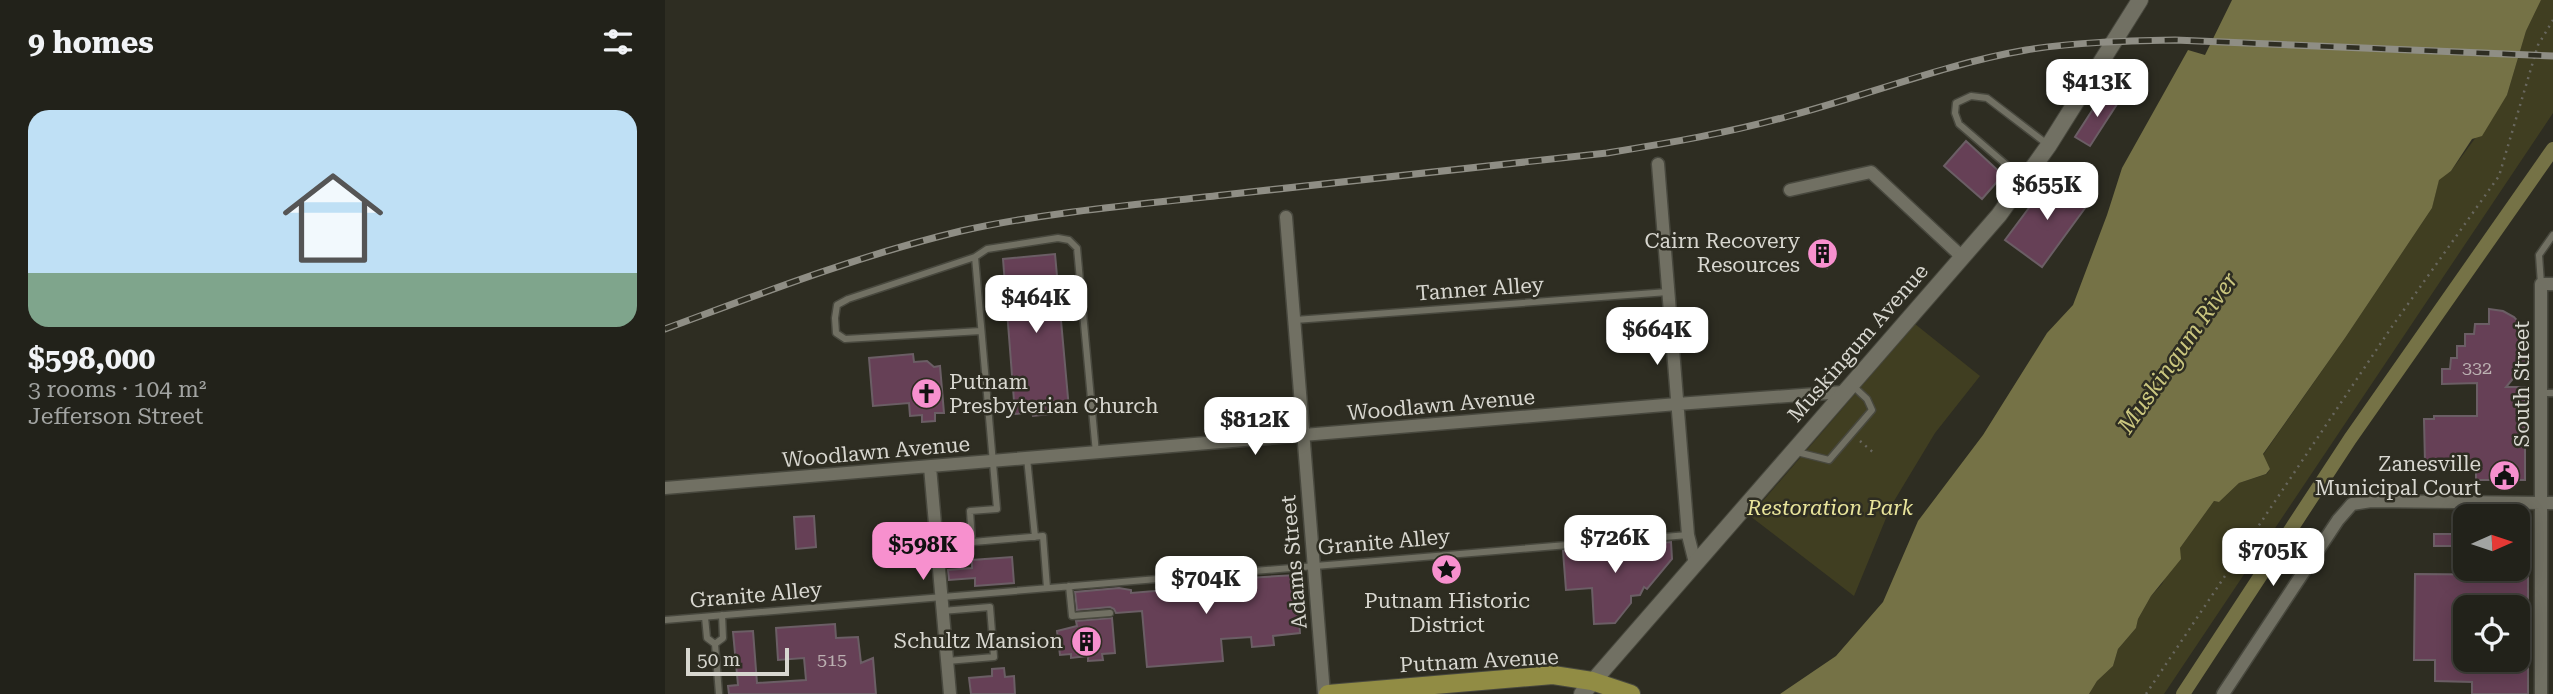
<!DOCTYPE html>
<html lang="en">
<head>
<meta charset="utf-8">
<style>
  body { margin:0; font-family:"Roboto Serif",serif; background:#2e2f27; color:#f1f3f6; height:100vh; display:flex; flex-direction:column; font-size:26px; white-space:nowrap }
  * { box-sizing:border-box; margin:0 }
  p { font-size:23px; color:#a2a4a2 }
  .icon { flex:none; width:38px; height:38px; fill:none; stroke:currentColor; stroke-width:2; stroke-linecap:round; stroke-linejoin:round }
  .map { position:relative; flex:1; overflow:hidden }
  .panel { display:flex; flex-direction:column; background:#22221a; width:665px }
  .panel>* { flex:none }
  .needle { width:46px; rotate:87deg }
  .fabs { position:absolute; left:1788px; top:504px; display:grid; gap:14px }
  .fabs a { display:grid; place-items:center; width:77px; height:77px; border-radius:14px; background:#22221a; box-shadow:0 4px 18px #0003,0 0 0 2px #3f3f39; font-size:35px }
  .scale { position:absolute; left:21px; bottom:18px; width:103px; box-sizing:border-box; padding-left:7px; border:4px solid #d8d7d0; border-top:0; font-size:19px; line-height:24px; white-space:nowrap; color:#d8d7d0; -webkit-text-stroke:5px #2e2d22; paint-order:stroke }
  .price { position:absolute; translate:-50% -60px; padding:0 16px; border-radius:14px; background:#fff; color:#222; font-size:23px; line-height:46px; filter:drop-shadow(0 2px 4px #0008) }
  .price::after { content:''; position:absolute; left:50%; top:42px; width:21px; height:16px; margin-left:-10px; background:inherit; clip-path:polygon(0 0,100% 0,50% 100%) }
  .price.on { background:#f790ce; color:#111 }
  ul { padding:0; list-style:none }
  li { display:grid; align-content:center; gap:14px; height:371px; padding:0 28px }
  li span { display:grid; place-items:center; height:217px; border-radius:21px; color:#555 }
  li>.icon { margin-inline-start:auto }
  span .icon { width:126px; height:126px; fill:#fffc; stroke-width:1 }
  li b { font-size:30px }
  h2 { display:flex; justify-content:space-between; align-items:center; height:84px; padding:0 28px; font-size:30px }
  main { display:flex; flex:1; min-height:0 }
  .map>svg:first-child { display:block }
</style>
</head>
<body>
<main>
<section class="panel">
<h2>9 homes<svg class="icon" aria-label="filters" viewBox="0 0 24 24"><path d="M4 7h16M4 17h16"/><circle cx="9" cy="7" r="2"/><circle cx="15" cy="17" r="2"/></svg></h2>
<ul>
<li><span style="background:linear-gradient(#bfe0f5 75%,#7fa58c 0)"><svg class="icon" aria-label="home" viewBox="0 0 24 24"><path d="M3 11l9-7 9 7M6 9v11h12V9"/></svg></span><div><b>$598,000</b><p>3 rooms · 104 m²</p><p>Jefferson Street</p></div></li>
</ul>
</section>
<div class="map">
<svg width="1888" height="694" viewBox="0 0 1888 694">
  <rect width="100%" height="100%" fill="#2e2d22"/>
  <path fill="#403e21" d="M1876 0H1888V113L1499 694H1424L1432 681 1448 666 1453 649 1471 628 1473 619 1486 596 1497 584 1515 548 1549 501 1554 502 1574 483 1602 474 1605 469 1598 455 1680 338 1767 208 1774 179 1786 171 1842 95 1861 31Z
    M1250 324 1315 376 1270 433 1226 506 1189 596 1085 516Z"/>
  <path fill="#757246" d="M1567 0H1876L1861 31 1842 95 1817 136 1807 139 1786 171 1774 180 1767 208 1680 338 1598 454 1605 469 1601 474 1574 483 1554 502 1549 501 1515 548 1516 559 1486 596 1473 619 1471 628 1453 649 1448 666 1432 681 1424 694H1115L1171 656 1218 602 1253 521 1318 435 1382 333 1408 305 1442 215 1457 168 1523 50 1540 55Z"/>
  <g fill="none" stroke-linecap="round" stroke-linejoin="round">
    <path stroke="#757246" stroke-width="14" d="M1518 694 1685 439 1888 149"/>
  </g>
  <path fill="#664056" stroke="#6b5e65" stroke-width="2" d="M1439 92 1454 101 1425 146 1410 137Z
    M1301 141 1338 175 1317 199 1279 166Z
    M1387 177 1423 204 1377 267 1340 240Z
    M1154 239 1172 255 1162 268 1143 251Z
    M390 254 404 409 385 411 386 414 368 416 367 412 350 414 338 259Z
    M1824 309 1838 311 1849 317 1857 326 1863 342 1861 363 1841 387H1860V480H1811V466H1769V463H1760L1759 419H1769V416H1812V383L1777 384V369H1785L1786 358H1792V346H1800V334H1809L1810 324H1824Z
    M248 354 249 362 262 361 269 367 275 366 279 413H270V421L257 422V415L245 416 244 403 208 406 204 358Z
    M149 516 151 547 131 549 129 517Z
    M1789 523H1801V546H1769V534H1789Z
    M1006 542 1007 559 982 589 979 587 975 595 966 596V603L950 623 929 624 927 588 901 590 898 551 975 545 981 553 992 543Z
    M347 557 349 583 310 586V578L284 580 283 570 307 568V560Z
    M1750 574 1863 575V607H1801V660H1863V694H1807V682L1770 681V660H1749Z
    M631 575 635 633 608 636 609 645 587 647 586 637 556 639 558 661 482 667 477 611 451 613 449 609 445 607 412 610 410 592 454 588 466 590V593L550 586V580Z
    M447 618 450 653 437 654 438 660 423 661V656L406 658V654L395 655 392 631 412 626 411 621Z
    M170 624 171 638 193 637 196 663 208 658 211 694H64L63 686 73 685 68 632 88 631 92 683 141 680 139 658 113 660 111 628Z
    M339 668 340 677 349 676 350 694H306L304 678 327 676V669Z"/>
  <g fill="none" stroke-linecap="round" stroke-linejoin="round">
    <defs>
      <path id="service" d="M1359 180 1294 124 1290 113 1291 103 1306 96 1322 98 1382 144
        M310 257 183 299 172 305 170 318 171 333 180 339 316 331
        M1876 284 1874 255 1888 235
        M630 320 1003 292
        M1877 393H1888
        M1132 452 1164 460 1207 410 1202 399 1187 385
        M362 458 370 537
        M307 542 305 511 332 509 310 257 322 249 393 238 404 240 412 248 431 453
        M272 545 378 536 382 588
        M404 586 407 616 445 613
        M277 611 325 607 329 657 282 661
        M40 617 42 638 50 644
        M0 620 1023 535
        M50 644 54 694
        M50 644 58 638 57 615"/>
      <path id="minor" d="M993 164 1023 535 1030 563
        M1125 190 1206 172 1296 256
        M621 217 659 694
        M265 467 285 694
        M0 488 1012 404 1178 392
        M1558 694 1673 520 1687 504 1706 501 1888 503
        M1876 694V284H1888"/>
      <path id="tertiary" d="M917 694 1334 215 1384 145 1475 0"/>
      <path id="primary" d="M663 694 888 675 927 681 966 694"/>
    </defs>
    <use href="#service" stroke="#48483e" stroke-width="9"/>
    <use href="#minor" stroke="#48483e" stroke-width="15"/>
    <use href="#tertiary" stroke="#48483e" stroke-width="18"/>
    <use href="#primary" stroke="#48483e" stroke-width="20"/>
    <path stroke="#68675e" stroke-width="2.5" stroke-dasharray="2 5" stroke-linecap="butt" d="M1195 441 1210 454
      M1481 694 1726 328 1834 176 1873 45 1888 20"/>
    <use href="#service" stroke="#717063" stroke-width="6"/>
    <use href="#minor" stroke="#717063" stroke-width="12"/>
    <use href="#tertiary" stroke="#717063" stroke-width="16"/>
    <use href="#primary" stroke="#918c44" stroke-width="18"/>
    <defs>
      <path id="rail" d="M0 329C97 293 195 255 296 231 381 212 471 205 558 195 686 181 814 167 942 153 1003 143 1064 133 1124 116 1203 95 1280 64 1361 50 1410 42 1460 41 1510 40L1888 56"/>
    </defs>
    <use href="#rail" stroke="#8f8e85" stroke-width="7"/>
    <use href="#rail" stroke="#2e2d22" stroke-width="4.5" stroke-dasharray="13" stroke-linecap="butt"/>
  </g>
  <defs>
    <symbol id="building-disc" viewBox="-11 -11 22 22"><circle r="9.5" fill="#f790ce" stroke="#2e2d22"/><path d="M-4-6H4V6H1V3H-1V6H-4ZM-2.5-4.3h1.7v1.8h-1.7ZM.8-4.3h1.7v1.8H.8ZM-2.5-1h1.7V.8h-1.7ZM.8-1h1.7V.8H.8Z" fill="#111"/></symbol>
    <symbol id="church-disc" viewBox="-11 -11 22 22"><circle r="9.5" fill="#f790ce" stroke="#2e2d22"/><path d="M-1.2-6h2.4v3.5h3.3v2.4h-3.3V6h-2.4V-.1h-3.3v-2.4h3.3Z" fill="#111"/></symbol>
    <symbol id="civic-disc" viewBox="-11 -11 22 22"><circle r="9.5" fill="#f790ce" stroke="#2e2d22"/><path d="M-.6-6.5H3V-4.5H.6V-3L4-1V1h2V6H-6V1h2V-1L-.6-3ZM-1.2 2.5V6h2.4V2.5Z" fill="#111"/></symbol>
    <symbol id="sight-disc" viewBox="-11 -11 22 22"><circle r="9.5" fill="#f790ce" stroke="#2e2d22"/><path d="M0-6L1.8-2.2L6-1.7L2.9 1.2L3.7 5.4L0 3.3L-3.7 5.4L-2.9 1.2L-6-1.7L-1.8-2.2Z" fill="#111"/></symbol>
  </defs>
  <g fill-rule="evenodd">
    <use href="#building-disc" x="1140" y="236" width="35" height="35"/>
    <use href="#church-disc" x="244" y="376" width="35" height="35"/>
    <use href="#civic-disc" x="1822" y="458" width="35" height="35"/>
    <use href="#sight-disc" x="764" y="552" width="35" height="35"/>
    <use href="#building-disc" x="404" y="624" width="35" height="35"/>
  </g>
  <g text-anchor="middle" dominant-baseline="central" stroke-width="5" stroke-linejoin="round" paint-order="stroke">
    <g font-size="18" fill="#bcb1b2">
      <text x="1812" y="367">332</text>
      <text x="167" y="659">515</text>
    </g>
    <g font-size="21" fill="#d8d7d0" stroke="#2e2d22" text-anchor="end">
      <text x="1135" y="241">Cairn Recovery<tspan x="1135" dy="24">Resources</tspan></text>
      <text x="284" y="382" text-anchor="start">Putnam<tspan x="284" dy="24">Presbyterian Church</tspan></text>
      <text x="1816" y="464">Zanesville<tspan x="1816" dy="24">Municipal Court</tspan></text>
      <text x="782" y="601" text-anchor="middle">Putnam Historic<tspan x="782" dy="24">District</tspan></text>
      <text x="398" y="641">Schultz Mansion</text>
    </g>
    <g font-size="21" fill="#d8d7d0" stroke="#2e2d22">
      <text transform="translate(815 289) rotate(-4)">Tanner Alley</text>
      <text transform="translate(1193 343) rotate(-49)">Muskingum Avenue</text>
      <text transform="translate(1857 384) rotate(-90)">South Street</text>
      <text transform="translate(776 405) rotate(-5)">Woodlawn Avenue</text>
      <text transform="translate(211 452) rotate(-5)">Woodlawn Avenue</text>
      <text transform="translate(719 542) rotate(-5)">Granite Alley</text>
      <text transform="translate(629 562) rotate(-95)">Adams Street</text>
      <text transform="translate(91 595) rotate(-5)">Granite Alley</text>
      <text transform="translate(814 661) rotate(-3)">Putnam Avenue</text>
    </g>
    <g font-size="21" font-style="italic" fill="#e8e49b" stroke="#2e2d22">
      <text x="1165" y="508">Restoration Park</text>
    </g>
    <g font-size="23" font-style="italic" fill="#cbc77f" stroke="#2e2d22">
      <text transform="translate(1513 353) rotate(-55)">Muskingum River</text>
    </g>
  </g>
</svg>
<div class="fabs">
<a><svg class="needle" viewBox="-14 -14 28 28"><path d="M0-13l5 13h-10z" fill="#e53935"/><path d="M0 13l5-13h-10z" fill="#a2a4a2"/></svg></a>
<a><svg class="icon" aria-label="locate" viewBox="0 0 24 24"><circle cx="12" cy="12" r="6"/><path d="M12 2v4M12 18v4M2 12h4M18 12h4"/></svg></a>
</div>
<div class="scale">50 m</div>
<b class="price" style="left:1432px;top:119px">$413K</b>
<b class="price" style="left:1382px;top:222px">$655K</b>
<b class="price" style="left:371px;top:335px">$464K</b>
<b class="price" style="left:992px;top:367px">$664K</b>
<b class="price" style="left:590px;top:457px">$812K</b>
<b class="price" style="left:950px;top:575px">$726K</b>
<b class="price on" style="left:258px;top:582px">$598K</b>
<b class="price" style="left:1608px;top:588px">$705K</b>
<b class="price" style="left:541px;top:616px">$704K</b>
</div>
</main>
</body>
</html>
